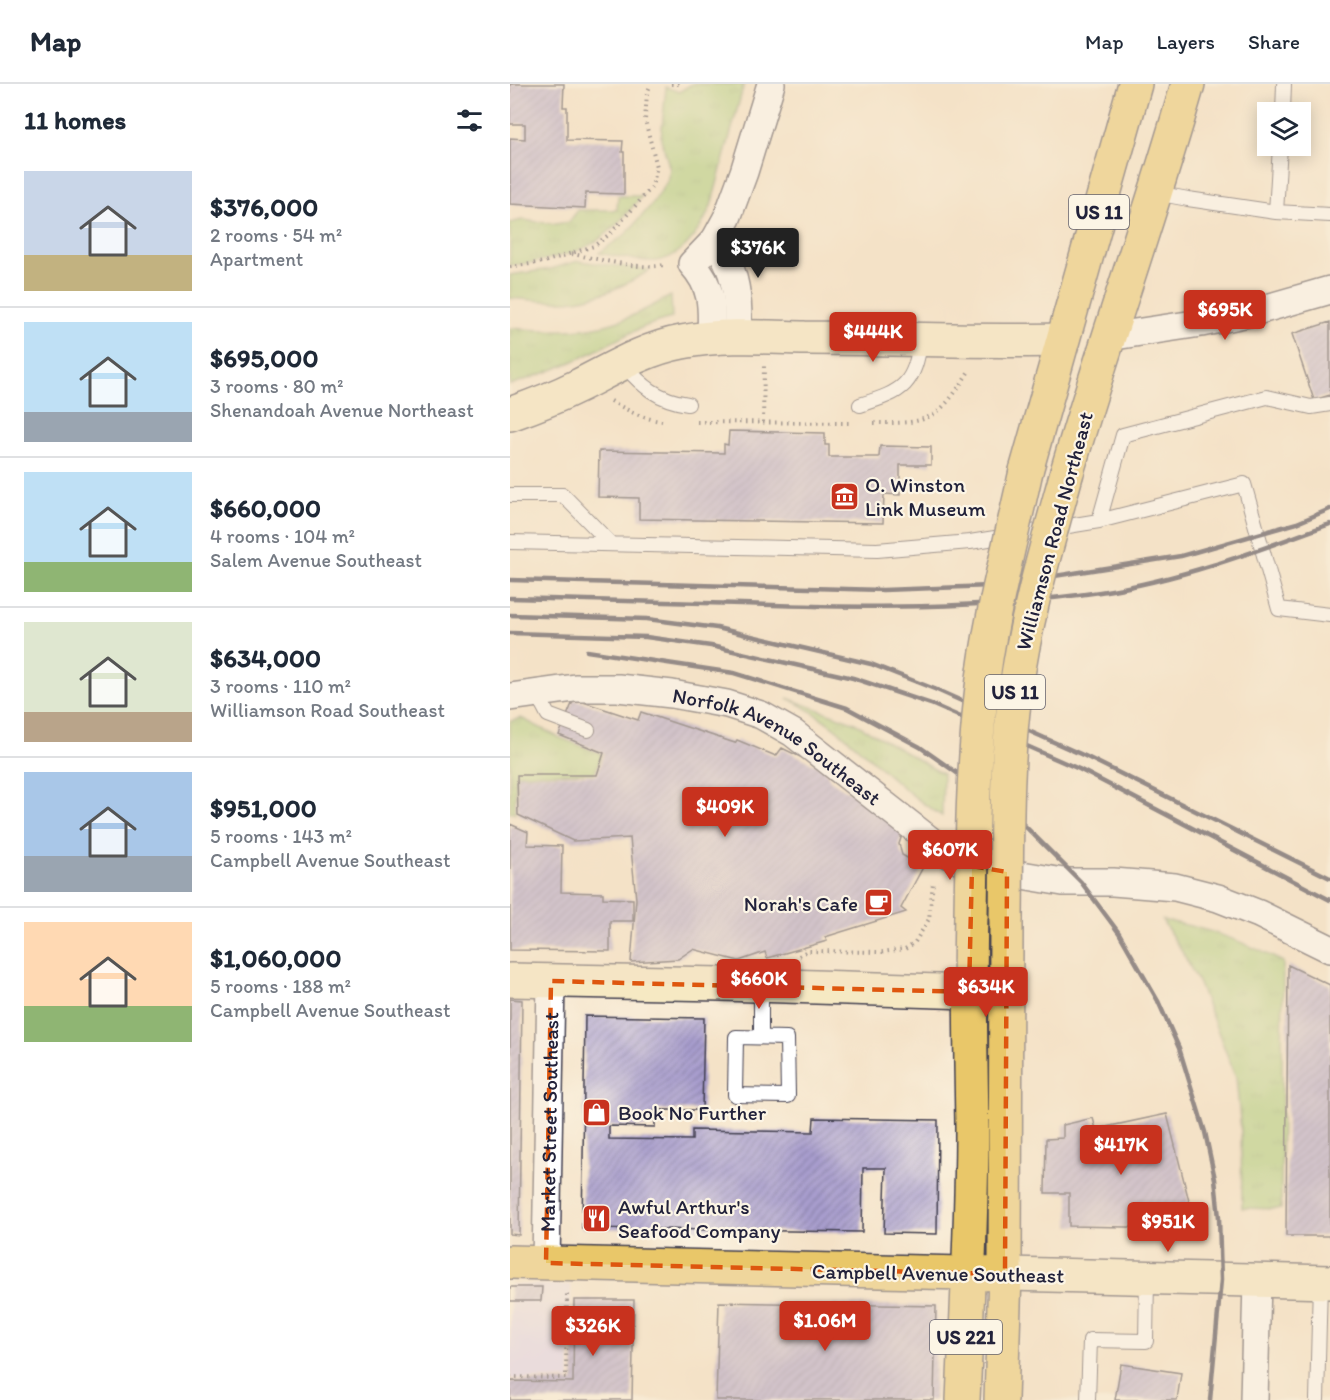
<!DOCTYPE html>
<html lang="en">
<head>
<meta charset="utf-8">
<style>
  body { margin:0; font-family:Itim,sans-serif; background:#f6f6f7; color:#1f2937; height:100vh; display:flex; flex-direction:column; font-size:22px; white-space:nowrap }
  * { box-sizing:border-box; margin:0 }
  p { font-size:20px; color:#747a83 }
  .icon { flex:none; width:33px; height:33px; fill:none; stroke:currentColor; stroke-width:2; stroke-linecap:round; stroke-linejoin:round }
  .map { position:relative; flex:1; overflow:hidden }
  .sheet { display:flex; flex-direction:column; background:#fff; width:510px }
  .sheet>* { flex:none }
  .fabs { position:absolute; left:747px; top:18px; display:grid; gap:12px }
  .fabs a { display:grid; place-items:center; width:54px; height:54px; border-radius:0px; background:#fff; box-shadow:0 3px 15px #0003; font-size:30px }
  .price { position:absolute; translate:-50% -51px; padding:0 14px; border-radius:6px; background:#c8321e; color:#fff; font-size:20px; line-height:39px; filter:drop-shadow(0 2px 3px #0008) }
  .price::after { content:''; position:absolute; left:50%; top:36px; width:18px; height:14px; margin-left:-9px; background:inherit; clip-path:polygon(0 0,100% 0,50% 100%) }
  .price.current { background:#222; color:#fff }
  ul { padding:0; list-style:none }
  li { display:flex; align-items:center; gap:18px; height:150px; padding:0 24px }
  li+li { border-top:2px solid #e0e1e3 }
  li span { display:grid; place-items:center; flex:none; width:168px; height:120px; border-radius:0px; color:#555 }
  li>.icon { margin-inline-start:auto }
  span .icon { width:72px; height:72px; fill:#fffc; stroke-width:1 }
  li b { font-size:26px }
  h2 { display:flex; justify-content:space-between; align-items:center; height:72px; padding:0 24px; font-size:26px }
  header { display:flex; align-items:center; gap:36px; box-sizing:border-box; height:84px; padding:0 30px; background:#fff; border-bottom:2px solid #e0e1e3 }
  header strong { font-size:28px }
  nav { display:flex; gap:33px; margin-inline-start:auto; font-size:21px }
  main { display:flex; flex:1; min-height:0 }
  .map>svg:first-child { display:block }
</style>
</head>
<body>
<header>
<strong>Map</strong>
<nav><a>Map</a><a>Layers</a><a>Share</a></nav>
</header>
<main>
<section class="sheet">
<h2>11 homes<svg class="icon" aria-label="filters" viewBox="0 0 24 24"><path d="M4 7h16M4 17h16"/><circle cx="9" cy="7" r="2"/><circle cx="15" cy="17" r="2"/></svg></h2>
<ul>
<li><span style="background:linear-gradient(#c9d6e8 70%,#c2b280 0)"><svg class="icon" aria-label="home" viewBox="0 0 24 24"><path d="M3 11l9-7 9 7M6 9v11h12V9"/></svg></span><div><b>$376,000</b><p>2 rooms · 54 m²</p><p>Apartment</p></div></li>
<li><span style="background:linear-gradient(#bfe0f5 75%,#9aa5b1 0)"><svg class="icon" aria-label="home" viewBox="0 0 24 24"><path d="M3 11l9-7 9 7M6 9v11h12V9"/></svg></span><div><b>$695,000</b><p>3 rooms · 80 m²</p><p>Shenandoah Avenue Northeast</p></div></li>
<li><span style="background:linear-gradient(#bfe0f5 75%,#8fb573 0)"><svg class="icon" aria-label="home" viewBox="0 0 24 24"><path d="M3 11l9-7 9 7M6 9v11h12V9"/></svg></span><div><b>$660,000</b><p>4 rooms · 104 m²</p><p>Salem Avenue Southeast</p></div></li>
<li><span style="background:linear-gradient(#dfe7d0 75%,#b9a48a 0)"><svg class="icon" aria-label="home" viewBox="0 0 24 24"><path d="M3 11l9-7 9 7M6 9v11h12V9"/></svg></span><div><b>$634,000</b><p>3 rooms · 110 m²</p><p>Williamson Road Southeast</p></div></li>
<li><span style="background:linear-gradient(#a9c7e8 70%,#9aa5b1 0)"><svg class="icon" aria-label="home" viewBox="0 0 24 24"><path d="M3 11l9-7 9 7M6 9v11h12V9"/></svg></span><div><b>$951,000</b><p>5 rooms · 143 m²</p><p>Campbell Avenue Southeast</p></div></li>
<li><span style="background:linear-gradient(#ffd9b3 70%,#8fb573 0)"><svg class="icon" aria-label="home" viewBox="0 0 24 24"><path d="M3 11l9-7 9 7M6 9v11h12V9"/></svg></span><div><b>$1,060,000</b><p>5 rooms · 188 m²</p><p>Campbell Avenue Southeast</p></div></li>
</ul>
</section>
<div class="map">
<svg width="820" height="1316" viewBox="0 0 820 1316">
  <defs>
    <pattern id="grass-tufts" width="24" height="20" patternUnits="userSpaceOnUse" patternTransform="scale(1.5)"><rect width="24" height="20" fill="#a4cc77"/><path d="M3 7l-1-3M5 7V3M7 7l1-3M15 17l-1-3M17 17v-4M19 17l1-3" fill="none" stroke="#8daf68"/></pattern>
    <pattern id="building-hatch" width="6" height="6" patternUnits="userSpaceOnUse" patternTransform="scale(1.5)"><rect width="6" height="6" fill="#a89dce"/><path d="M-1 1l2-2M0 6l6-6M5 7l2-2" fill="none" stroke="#8880a8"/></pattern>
  </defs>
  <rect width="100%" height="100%" fill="#fcf5e5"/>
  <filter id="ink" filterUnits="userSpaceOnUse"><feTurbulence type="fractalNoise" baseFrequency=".0167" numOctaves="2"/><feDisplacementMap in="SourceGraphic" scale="12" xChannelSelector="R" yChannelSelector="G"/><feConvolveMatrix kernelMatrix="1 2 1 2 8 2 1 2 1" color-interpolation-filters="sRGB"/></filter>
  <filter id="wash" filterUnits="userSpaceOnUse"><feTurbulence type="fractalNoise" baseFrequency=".008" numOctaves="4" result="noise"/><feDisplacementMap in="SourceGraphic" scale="24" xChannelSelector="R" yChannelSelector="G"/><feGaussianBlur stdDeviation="1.35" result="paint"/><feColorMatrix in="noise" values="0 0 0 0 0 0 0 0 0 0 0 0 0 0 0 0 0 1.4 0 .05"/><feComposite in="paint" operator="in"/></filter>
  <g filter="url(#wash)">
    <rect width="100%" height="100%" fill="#f4e2c7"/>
    <path fill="#ded5f5" d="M0 1200 61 1201 60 1296 0 1295Z"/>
    <path fill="url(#grass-tufts)" stroke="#637759" stroke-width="1.5" d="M182 0H234L201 122C191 145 173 174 145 177 127 178 107 172 89 169L116 150 143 119 157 98 160 85 151 55 156 3 169 8Z
      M108 112H132C118 128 104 146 85 158 67 170 22 180 0 181V139L12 136 45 140 59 138 68 126H107Z
      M68 177 140 186C118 200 92 212 66 216 44 219 21 216 0 214V191L41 185Z
      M161 212 162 234C130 241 104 258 75 272 51 283 25 293 0 301V244C35 247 72 249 106 238 125 232 143 221 161 212Z
      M277 614 343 638 433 690 432 732C376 698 336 641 277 614Z
      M11 634 48 653 92 670 85 689 6 690 5 729H0V637Z
      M652 836C697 844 733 857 773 878L771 1125 732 1124 731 1047 726 993 689 900 674 871Z"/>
    <g id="blocks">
      <path fill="url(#building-hatch)" d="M0 0H54L53 23H57V56L113 57 112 68H114V110L76 109 75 124 0 120V54L15 55V40H0Z
        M820 238V311L804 316 782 250Z
        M219 347 315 349V361H319V373H369L370 362 421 363V381H390V411L374 410 373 439 129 435V414L88 413 89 367 214 369V360L218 361Z
        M64 615 128 636 131 628 225 659 227 656 266 672 272 664 315 685 320 696 334 705 398 733 389 760 392 771 413 783 391 824 396 828 315 853 317 857 257 874 255 868 229 877 183 865 168 875 121 878 126 815 120 754 63 757 8 731 7 691H87L94 669 49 651Z
        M0 740 18 748 17 761 52 762 51 808 93 809V814L123 815V837H100V867L0 866Z
        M778 881 820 901V1152H776Z
        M0 915 12 916 9 1151 0 1150Z
        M75 932 194 934 192 1026H145V1043L99 1042V1055L182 1056V1046L303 1048 304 1034 428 1036 427 1150 374 1149 376 1084H353L352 1148 72 1144Z
        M657 1030 683 1133H692V1149H674V1144L559 1142V1109H535L536 1055 553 1054V1041L583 1034 586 1045Z
        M0 1203H32L31 1217H0Z
        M64 1216H124L122 1316H0V1297L63 1298Z
        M209 1218 426 1222 424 1316H206Z
        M611 1280 671 1289 667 1316H605Z"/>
    </g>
  </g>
  <g filter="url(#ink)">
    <use href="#blocks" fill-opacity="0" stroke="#423f50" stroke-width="1.5"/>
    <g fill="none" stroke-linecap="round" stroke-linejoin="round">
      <defs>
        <path id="lane" d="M773 28 774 0
          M646 109 678 115 766 128 770 62
          M766 128 820 131
          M113 280C132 302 148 316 178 320
          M350 321C395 307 404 301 411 254
          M0 411H53L101 460
          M589 437 734 400 769 525 820 531
          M0 458 367 466 460 458 589 437 613 351 757 313 801 323 820 320
          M27 610 38 631 78 646
          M251 901V953
          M226 953 277 954 278 1012 225 1011Z
          M578 1316 580 1256 636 1257 637 1194
          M807 1316 810 1198"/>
        <g id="street">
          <path d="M205 156C227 186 229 217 228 253"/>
          <path d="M598 253 691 239 743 228 820 206"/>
          <path d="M201 254C202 224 204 204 182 180L205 156 217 134 234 88 261 0"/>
          <path id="s1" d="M0 613 65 604H108L162 610 217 620 251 631 283 649 431 765 458 782 553 798H603L665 803 708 814 749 830 820 865"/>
          <path id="s2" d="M36 1179 41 897"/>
          <path d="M744 1316 747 1197"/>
        </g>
        <path id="secondary" d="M0 330C23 322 46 313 68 302 102 285 134 265 172 258 213 250 255 253 295 254 381 254 466 258 551 256
          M0 896 212 900 490 909
          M495 1190 820 1198"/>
        <path id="primary" d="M516 387 625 0
          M557 388C595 258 641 130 678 0
          M0 1178 495 1190
          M453 1316C457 1225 462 1133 462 1042 461 972 459 902 461 832
          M491 1316 495 1190 496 834"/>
      </defs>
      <use href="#lane" stroke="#423f50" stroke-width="16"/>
      <use href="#street" stroke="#423f50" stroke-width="30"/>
      <use href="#secondary" stroke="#423f50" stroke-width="36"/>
      <use href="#primary" stroke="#423f50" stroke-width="36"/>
      <path stroke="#423f50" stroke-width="4" stroke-dasharray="1.5 4.5" stroke-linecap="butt" d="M161 0H173
        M62 170C84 174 137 188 156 180
        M0 183 34 178 84 162 101 149 142 103 147 83 135 36 137 9 141 0
        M101 317C117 326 133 335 152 337
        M187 338 341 339
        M253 338 254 281
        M364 339C421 340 429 335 459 287
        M289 872 297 867 372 868 395 865 405 858 419 835 423 799
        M0 1293 56 1294 57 1208"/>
      <use href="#lane" stroke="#fff" stroke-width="14"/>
      <use href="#street" stroke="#fff" stroke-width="27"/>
      <use href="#secondary" stroke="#f6e9c3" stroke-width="33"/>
      <use href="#primary" stroke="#e9c769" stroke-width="33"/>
      <path stroke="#22223b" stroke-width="4.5" d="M0 496 373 506 481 502 671 472 787 439 820 425
        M0 514C77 516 154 518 232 520 353 524 468 526 590 508 669 496 744 468 820 440
        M0 531 137 535 207 544 361 580 427 606 575 672 820 794
        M0 549 136 553 201 562 343 594 421 620 569 685 820 816
        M77 567 224 589 337 624 410 663 498 725 571 798 609 849 648 917 669 964 695 1048 705 1095 709 1134 711 1196 700 1316"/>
      <defs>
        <path id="primary-bridge" d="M461 832C462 759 463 685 471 612 479 536 500 461 516 387
          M496 834C497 760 495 684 505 611 515 535 537 461 557 388"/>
      </defs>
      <use href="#primary-bridge" stroke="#423f50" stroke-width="36" stroke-linecap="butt"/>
      <use href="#primary-bridge" stroke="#e9c769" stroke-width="33"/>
    </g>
  </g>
  <path d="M0 0H820V1316H0ZM462 782 497 788 495 1190 36 1179 41 897 459 908Z" fill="#f4e2c7" fill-opacity=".55" fill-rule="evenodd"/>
  <path fill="none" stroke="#de560e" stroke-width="4.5" stroke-dasharray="12 8" stroke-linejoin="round" d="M462 782 497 788 495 1190 36 1179 41 897 459 908Z"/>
  <defs>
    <symbol id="museum-square" viewBox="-11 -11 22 22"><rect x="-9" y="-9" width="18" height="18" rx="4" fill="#c8321e" stroke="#fcf5e5"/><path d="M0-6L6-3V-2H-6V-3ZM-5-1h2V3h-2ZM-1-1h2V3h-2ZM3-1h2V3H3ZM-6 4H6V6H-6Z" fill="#fff"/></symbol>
    <symbol id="cafe-square" viewBox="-11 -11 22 22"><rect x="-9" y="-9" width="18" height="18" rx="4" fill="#c8321e" stroke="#fcf5e5"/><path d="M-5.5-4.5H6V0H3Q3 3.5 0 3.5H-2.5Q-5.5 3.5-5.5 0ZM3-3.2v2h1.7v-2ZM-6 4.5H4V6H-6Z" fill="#fff"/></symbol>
    <symbol id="shop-square" viewBox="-11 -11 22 22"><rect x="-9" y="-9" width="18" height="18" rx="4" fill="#c8321e" stroke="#fcf5e5"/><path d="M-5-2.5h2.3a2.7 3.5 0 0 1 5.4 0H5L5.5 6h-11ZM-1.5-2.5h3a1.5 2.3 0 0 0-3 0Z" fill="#fff"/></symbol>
    <symbol id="restaurant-square" viewBox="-11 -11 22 22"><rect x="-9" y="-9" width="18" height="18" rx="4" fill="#c8321e" stroke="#fcf5e5"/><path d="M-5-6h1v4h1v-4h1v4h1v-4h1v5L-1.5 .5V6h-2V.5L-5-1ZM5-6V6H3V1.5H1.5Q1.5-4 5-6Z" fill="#fff"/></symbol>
  </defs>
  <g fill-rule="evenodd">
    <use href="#museum-square" x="318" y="396" width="33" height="33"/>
    <use href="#cafe-square" x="352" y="802" width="33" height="33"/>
    <use href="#shop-square" x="70" y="1012" width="33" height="33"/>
    <use href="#restaurant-square" x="70" y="1118" width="33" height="33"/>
  </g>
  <g text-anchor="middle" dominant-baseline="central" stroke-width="4.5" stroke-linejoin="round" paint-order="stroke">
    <g fill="#fcf5e5" stroke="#63616e" stroke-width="1.5">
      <rect x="559" y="111" width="60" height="34" rx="4.5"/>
      <rect x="475" y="591" width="60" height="34" rx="4.5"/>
      <rect x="420" y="1236" width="72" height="34" rx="4.5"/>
    </g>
    <g font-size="20" font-weight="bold" fill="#22223b">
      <text x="589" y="128">US 11</text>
      <text x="505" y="608">US 11</text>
      <text x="456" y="1253">US 221</text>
    </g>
    <g font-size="21" fill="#22223b" stroke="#fcf5e5" text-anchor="start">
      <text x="355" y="400">O. Winston<tspan x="355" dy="24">Link Museum</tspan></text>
      <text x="348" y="819" text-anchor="end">Norah's Cafe</text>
      <text x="108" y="1028">Book No Further</text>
      <text x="108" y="1122">Awful Arthur's<tspan x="108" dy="24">Seafood Company</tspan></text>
    </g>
    <g font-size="21" fill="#22223b" stroke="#fcf5e5">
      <text transform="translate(544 447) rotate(-75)">Williamson Road Northeast</text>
      <text stroke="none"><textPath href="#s1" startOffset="282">Norfolk Avenue Southeast</textPath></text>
      <text stroke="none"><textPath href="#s2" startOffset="141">Market Street Southeast</textPath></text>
      <text transform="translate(428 1189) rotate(1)">Campbell Avenue Southeast</text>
    </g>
  </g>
</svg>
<div class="fabs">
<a><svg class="icon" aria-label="layers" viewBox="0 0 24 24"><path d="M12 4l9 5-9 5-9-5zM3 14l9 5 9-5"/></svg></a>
</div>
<b class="price current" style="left:248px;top:195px">$376K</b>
<b class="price" style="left:715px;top:257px">$695K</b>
<b class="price" style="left:363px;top:279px">$444K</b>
<b class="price" style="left:215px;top:754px">$409K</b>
<b class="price" style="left:440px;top:797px">$607K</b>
<b class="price" style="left:249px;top:926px">$660K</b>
<b class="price" style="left:476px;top:934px">$634K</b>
<b class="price" style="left:611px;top:1092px">$417K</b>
<b class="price" style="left:658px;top:1169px">$951K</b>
<b class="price" style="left:315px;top:1268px">$1.06M</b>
<b class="price" style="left:83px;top:1273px">$326K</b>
</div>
</main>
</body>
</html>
